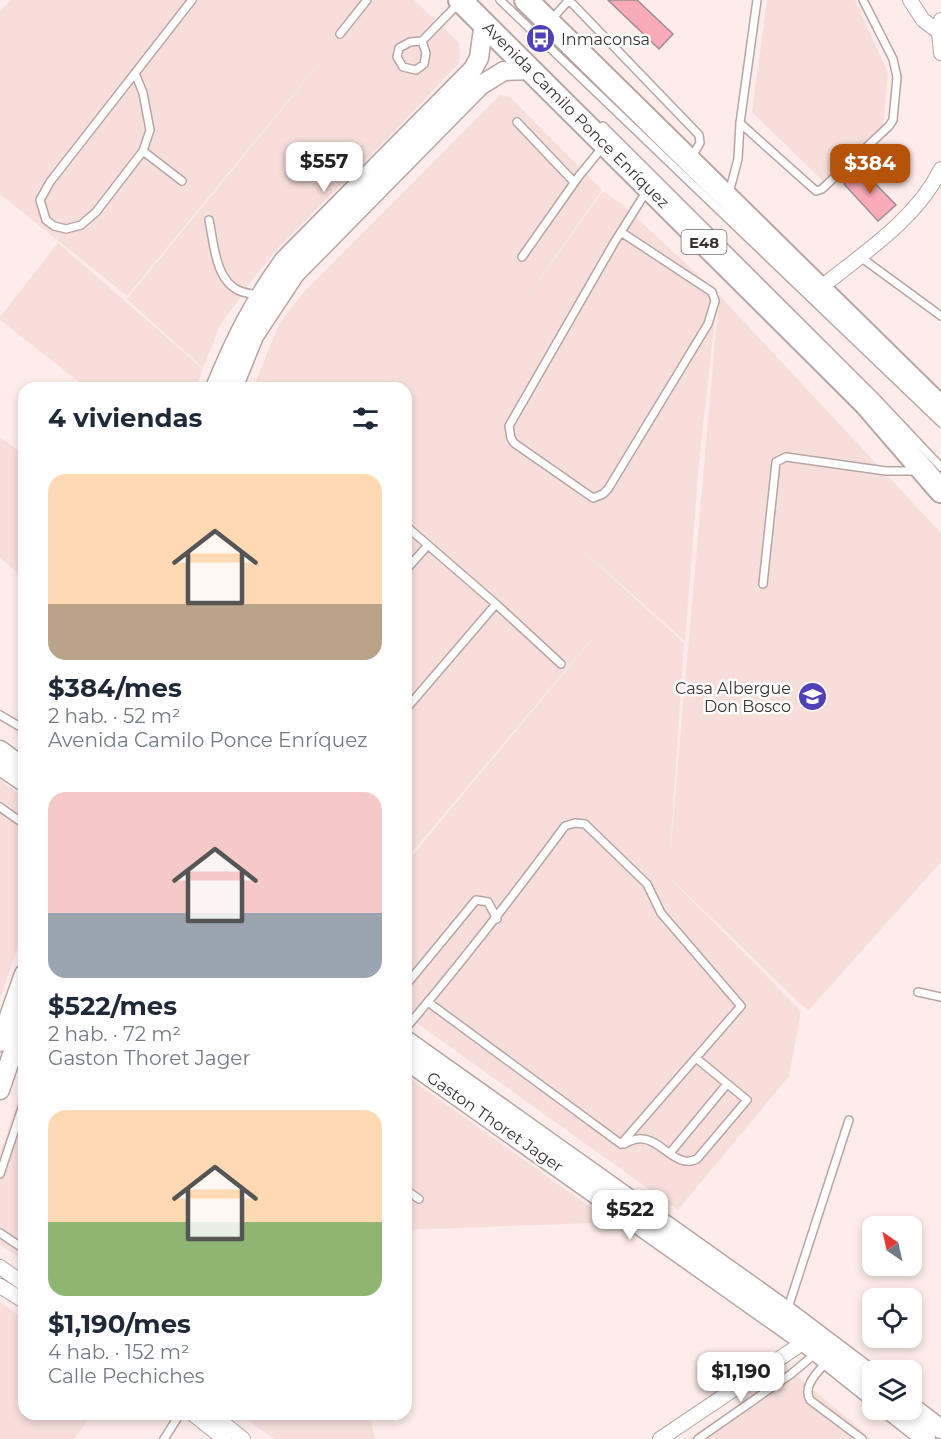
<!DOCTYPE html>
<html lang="es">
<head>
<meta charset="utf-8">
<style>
  body { margin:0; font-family:Montserrat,sans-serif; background:#f2f2f3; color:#1f2937; height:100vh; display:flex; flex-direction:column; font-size:22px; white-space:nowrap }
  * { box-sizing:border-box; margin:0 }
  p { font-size:20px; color:#747a83 }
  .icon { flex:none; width:33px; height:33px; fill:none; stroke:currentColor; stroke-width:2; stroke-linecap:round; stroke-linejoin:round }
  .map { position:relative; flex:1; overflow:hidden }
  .side { position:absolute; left:18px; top:382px; width:394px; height:1038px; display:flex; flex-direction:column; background:#fff; border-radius:18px; box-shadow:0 3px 9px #0003 }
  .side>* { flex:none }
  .needle { width:39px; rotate:326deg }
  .tools { position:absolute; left:862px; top:1216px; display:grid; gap:12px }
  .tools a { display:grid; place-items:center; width:60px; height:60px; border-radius:12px; background:#fff; box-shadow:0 3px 9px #0003; font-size:30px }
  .price { position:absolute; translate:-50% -51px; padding:0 14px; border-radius:12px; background:#fff; color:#222; font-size:20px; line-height:39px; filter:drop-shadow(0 2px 3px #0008) }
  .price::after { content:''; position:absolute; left:50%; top:36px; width:18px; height:14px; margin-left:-9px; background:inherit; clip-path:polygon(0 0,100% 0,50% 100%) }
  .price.on { background:#b45309; color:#fff }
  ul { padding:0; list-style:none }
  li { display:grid; align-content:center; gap:12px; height:318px; padding:0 30px }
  li span { display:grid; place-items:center; height:186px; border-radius:18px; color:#555 }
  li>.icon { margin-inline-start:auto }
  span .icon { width:108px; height:108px; fill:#fffc; stroke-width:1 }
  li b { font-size:26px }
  h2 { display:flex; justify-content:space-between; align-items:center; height:72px; padding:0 30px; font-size:26px }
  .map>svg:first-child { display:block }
</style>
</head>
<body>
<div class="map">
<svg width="941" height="1439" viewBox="0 0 941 1439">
  <rect width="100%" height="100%" fill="#fdece9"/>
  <path fill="#f8dedb" d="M10 0H414L459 43 460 57 458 64 394 132 281 245 255 276 220 326 203 368 127 299 340 38 127 296 0 194V12Z
    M767 0H855L888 73 883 127 826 184 752 112Z
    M500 95 510 97 602 190 519 308 603 191 624 206 712 288 717 300 699 462 685 641 573 542 684 643 670 855 719 295 941 533V862L808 1011 668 876 801 1011 789 1076 678 1210 407 1016V862L612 615 407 858 406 388H253L280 322 304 292Z
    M58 243 203 369 196 388H87L0 320V317Z
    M0 437 24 455V578L0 558Z
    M0 780 24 797V929L0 998Z
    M406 1076 599 1213 592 1223 407 1230Z
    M24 1081V1261L0 1245V1154Z
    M0 1302 24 1319V1414L92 1415 74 1439H0Z
    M790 1370 872 1439H688Z
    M241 1415H370L375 1439H274Z"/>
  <path fill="#faabb9" stroke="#9d8d8f" stroke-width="1.5" d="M608 0H637L673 34 659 49Z
    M860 168 896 205 878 221 844 184Z"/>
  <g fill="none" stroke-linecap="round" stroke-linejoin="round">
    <defs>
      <path id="service" d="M500 0 941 423
        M569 0 699 135 700 143 691 158
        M551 20 569 0
        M340 34 367 0
        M422 41 426 53 424 64 416 70 403 67 397 57 399 48 410 42 422 41 459 3
        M135 73 143 93 150 130 143 151 96 212 81 225 66 229 54 226 46 220 40 200 50 182 192 0
        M517 122 574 182
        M740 123 816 191 822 189 889 126 893 120 897 77 893 59 863 0
        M603 126 874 396 941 467
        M143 151 182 181
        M729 193 738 159 740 123 757 0
        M209 220C214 243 215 281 240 291 245 293 252 294 258 295
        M621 232 712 292 715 301 708 324 608 489 603 494 593 498 514 443 511 438 509 426 614 243 646 192
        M859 256 941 316
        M522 257 579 176 602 148
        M406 526 496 604 561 664
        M406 570 428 545
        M763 584 776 462 786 457 886 471H917
        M406 709 496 604
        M0 715 24 729
        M0 807 24 824
        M406 985 476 900 488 902 497 919
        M918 992 941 997
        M406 1028C462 962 514 895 565 826L575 823 585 824 647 884 661 913 741 1006 621 1144 428 1002
        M624 1144C628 1142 634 1139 638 1139 660 1136 675 1170 697 1159L747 1100 696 1058
        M670 1153 727 1084
        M0 1174 24 1102
        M406 1190 419 1199
        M0 1233 24 1249
        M787 1311 849 1120
        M827 1361C818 1372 802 1386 810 1400L862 1439
        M164 1439 180 1414
        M698 1439 791 1374 815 1354"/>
      <path id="minor" d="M910 0 923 20 939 32
        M941 20 939 32 941 53
        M819 289C862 254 916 220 941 169
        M0 1267 24 1284
        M0 1286 24 1301
        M193 1414 224 1439
        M212 1414 243 1439
        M660 1439 804 1342"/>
      <path id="tertiary" d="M215 388C235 339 253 303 284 260L473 69 479 58 484 22
        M233 388 254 336 295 274 481 85 504 71 532 70
        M0 750 24 768
        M0 766 24 782
        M406 1040 787 1311 873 1376
        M0 1042 24 974
        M406 1060 804 1342 873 1397
        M0 1090 24 1019
        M912 1407 941 1429
        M889 1410 926 1439"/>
      <path id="primary" d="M460 0 866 404 941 491
        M526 0 941 408"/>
    </defs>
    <use href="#service" stroke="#b6a5a3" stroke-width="10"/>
    <use href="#minor" stroke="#b6a5a3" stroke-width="16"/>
    <use href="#tertiary" stroke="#b6a5a3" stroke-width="21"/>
    <use href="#primary" stroke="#b6a5a3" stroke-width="26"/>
    <use href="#service" stroke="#fff" stroke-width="7"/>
    <use href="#minor" stroke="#fff" stroke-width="14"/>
    <use href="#tertiary" stroke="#fff" stroke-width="18"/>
    <use href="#primary" stroke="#fff" stroke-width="22"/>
  </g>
  <defs>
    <symbol id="bus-disc" viewBox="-11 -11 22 22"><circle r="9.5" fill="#5141b8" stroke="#fff"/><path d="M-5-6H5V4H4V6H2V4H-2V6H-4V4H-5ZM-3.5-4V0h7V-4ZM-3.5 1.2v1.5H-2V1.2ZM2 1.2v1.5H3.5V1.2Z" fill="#fff"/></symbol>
    <symbol id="school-disc" viewBox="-11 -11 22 22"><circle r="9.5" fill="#5141b8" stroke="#fff"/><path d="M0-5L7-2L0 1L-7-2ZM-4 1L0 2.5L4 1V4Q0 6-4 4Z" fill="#fff"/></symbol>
  </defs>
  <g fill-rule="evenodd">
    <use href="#bus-disc" x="524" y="22" width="33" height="33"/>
    <use href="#school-disc" x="796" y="680" width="33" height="33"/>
  </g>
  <g text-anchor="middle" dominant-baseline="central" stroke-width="5" stroke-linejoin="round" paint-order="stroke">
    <rect fill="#fff" stroke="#74706f" stroke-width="1.5" x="681.5" y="230" width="45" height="24" rx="4.5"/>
    <g font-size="15" font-weight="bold" fill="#393331">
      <text x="704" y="242">E48</text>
    </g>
    <g font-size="16" fill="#393331" stroke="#fff" text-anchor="start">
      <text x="561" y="39">Inmaconsa</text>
      <text x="791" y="688" text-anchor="end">Casa Albergue<tspan x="791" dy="18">Don Bosco</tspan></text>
    </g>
    <g font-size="16" fill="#393331" stroke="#fff">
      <text transform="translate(576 115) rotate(45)">Avenida Camilo Ponce Enríquez</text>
      <text transform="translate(495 1122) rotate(35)">Gaston Thoret Jager</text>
    </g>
  </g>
</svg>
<div class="tools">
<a><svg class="needle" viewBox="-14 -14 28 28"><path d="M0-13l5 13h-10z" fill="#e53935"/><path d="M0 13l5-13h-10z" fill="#747a83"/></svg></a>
<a><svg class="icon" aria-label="locate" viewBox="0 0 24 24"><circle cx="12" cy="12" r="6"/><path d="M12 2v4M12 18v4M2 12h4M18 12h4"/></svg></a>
<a><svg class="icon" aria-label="layers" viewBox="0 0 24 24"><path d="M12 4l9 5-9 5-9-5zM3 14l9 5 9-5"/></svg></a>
</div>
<b class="price" style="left:324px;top:193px">$557</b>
<b class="price on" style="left:870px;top:195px">$384</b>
<b class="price" style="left:630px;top:1241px">$522</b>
<b class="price" style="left:741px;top:1403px">$1,190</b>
<section class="side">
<h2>4 viviendas<svg class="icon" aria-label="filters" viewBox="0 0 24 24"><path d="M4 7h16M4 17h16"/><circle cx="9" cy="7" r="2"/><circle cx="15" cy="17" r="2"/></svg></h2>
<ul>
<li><span style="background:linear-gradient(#ffd9b3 70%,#b9a48a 0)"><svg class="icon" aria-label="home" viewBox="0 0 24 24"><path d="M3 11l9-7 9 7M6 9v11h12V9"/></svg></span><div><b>$384/mes</b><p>2 hab. · 52 m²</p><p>Avenida Camilo Ponce Enríquez</p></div></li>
<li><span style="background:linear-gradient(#f6c9c9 65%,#9aa5b1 0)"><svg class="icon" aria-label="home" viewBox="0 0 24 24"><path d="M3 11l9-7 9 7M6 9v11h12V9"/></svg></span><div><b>$522/mes</b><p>2 hab. · 72 m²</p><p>Gaston Thoret Jager</p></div></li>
<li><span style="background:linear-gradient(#ffd9b3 60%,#8fb573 0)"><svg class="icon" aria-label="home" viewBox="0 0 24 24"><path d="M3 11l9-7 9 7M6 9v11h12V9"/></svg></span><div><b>$1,190/mes</b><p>4 hab. · 152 m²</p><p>Calle Pechiches</p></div></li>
</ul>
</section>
</div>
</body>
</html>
